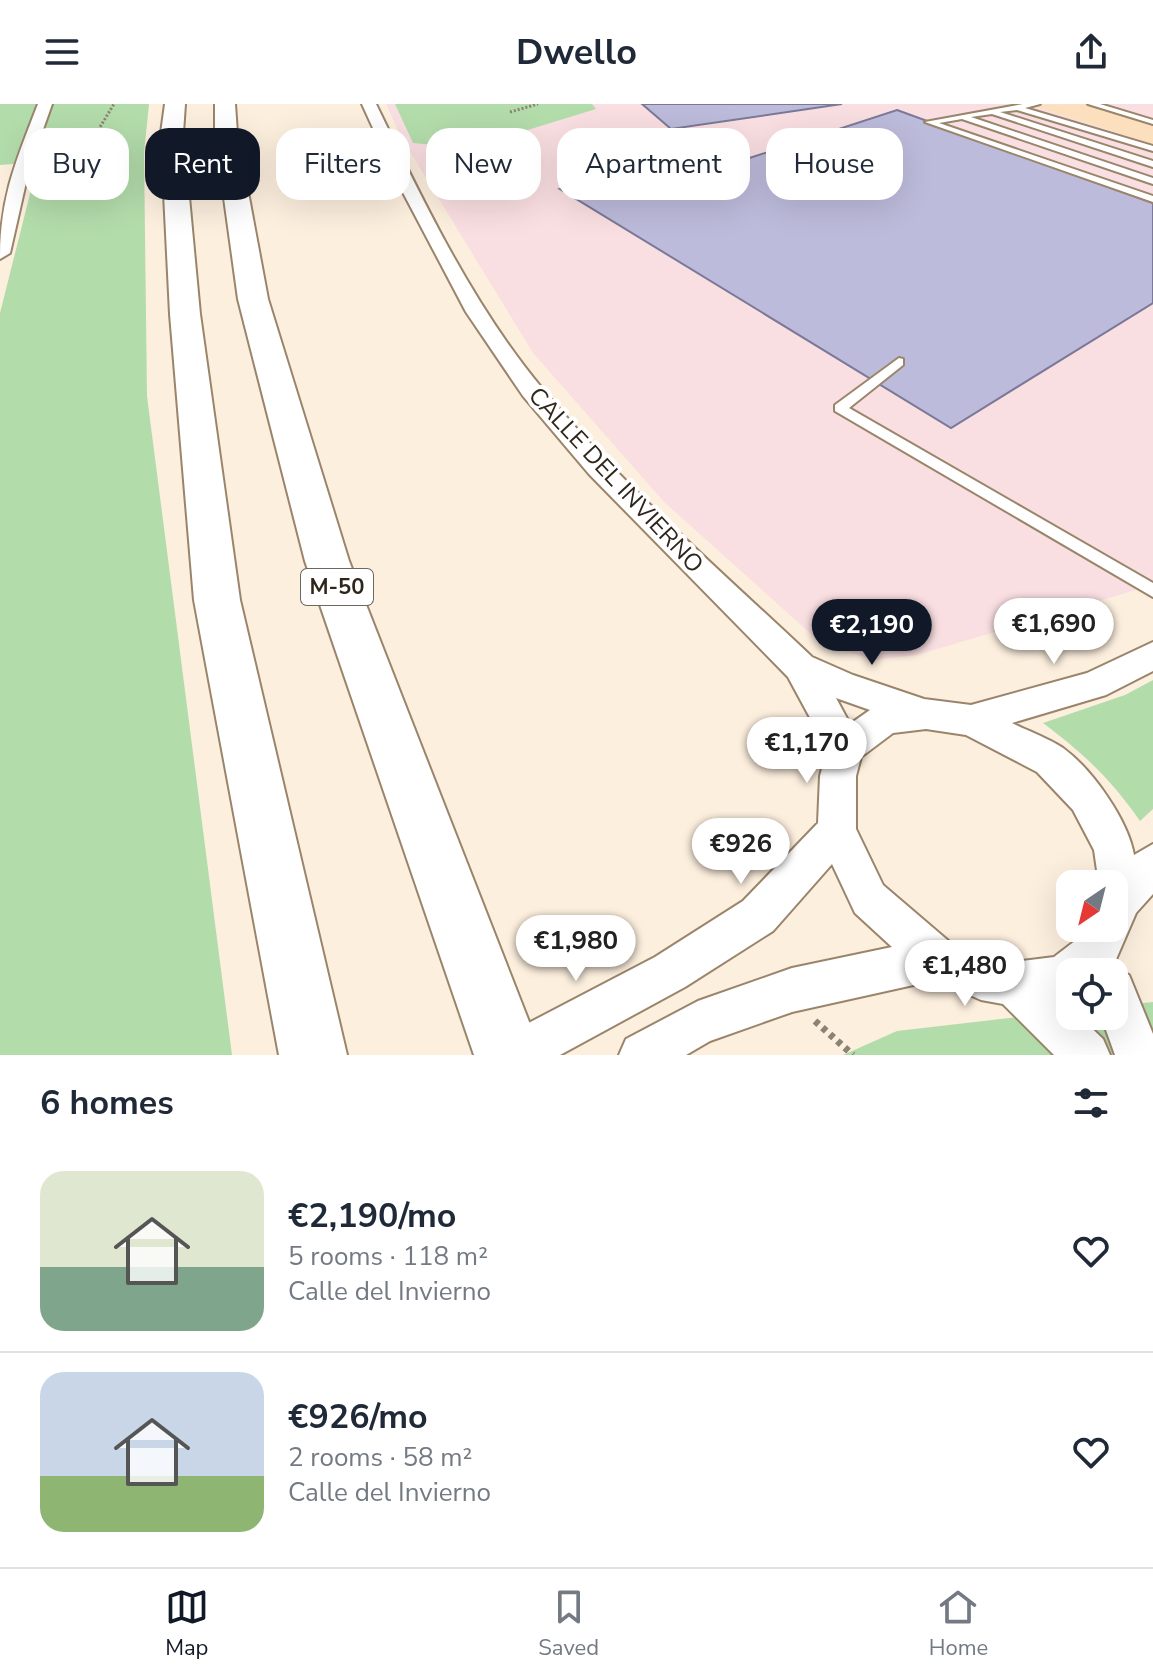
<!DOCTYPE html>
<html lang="en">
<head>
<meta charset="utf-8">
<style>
  body { margin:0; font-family:"Nunito Sans",sans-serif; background:#f6f6f7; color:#1f2937; height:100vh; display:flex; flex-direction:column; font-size:30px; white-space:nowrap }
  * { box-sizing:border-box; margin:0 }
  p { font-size:26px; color:#747a83 }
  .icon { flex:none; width:44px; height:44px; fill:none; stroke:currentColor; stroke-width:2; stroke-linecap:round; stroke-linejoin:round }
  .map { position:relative; height:951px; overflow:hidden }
  .sheet { display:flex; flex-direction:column; background:#fff; flex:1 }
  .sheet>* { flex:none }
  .top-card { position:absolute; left:24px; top:24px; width:1106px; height:72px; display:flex; gap:16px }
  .needle { width:52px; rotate:215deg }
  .tools { position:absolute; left:1056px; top:766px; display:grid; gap:16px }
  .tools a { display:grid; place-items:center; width:72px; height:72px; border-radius:16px; background:#fff; box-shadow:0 8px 32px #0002; font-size:40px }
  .price { position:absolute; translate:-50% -68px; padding:0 18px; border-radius:28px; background:#fff; color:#222; font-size:26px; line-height:52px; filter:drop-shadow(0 2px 4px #0008) }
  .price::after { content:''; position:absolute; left:50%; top:48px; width:24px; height:18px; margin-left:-12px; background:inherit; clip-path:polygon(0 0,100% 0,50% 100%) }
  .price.current { background:#111827; color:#fff }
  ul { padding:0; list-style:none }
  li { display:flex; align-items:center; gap:24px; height:200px; padding:0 40px }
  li+li { border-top:2px solid #e0e1e3 }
  li span { display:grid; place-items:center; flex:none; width:224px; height:160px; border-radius:24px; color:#555 }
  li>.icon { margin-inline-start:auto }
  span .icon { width:96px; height:96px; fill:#fffc; stroke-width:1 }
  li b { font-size:34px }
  h2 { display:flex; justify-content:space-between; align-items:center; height:96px; padding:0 40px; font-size:34px }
  .chip { padding:0 28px; border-radius:24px; background:#fff; box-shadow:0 8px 32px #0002; font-size:28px; line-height:72px }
  .chip.current { background:#111827; color:#fff }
  header { display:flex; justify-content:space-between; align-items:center; height:104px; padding:0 40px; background:#fff; font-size:36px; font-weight:700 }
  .dock { display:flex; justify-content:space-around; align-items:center; height:112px; border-top:2px solid #e0e1e3; background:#fff; font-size:22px; color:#747a83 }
  .dock a { display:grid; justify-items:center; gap:4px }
  .dock .current { color:#111827 }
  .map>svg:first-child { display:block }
</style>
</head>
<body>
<header><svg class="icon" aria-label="menu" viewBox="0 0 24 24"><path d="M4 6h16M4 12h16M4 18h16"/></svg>Dwello<svg class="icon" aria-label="share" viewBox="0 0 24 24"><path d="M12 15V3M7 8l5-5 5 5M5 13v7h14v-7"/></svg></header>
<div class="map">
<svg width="1153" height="951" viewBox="0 0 1153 951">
  <rect width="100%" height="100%" fill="#fdefde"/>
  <path fill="#fadfe2" d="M386 0H1153V481L917 551 874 556 822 540 664 398 533 249 401 33Z"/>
  <path fill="#fce0bd" d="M1092 0 1153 18V40L1031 1Z"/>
  <path fill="#b3dcab" d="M0 0H149L144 49 147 292 232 951H0V209L38 58 0 61Z
    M395 0H592L596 5 469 44 413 39Z
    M1153 576V705L1140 717C1111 675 1084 650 1043 619L1125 591Z
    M1153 898V951H843L897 927 1070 907V912H1114V902Z"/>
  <path fill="#bdbbdb" stroke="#7b7997" stroke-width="2" d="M642 0H842L671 25Z
    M897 6 1153 99V199L951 324 560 85 666 71V67L717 59 725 62Z"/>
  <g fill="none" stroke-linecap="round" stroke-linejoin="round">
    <defs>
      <path id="lane" d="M1023 0H1040L1025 4 1153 42V47L1017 6 1000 8 1153 57V63L992 10 971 13 1153 74V80L962 15 939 19 1153 92V98L925 18Z
        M1088 0H1100L1153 16V20Z
        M899 254 903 255V261L849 304 1153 479V493L835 307V301Z"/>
      <path id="street" d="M38 0H52L29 65 10 149 0 155C0 93 16 57 38 0Z
        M362 0H376C423 97 472 200 541 283 621 381 720 466 812 553L853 571 924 595 971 601 1087 569 1153 538V567L1106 591 1012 619C1028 627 1048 634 1063 644 1092 665 1128 716 1134 751L1153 740V790L1136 809 1114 860 1104 868H1070V891L1061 895 1070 903V912H1079L1103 935 1110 951H1054L1003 900 981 896 936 876 792 908 710 937 686 951H619L626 935 698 897 792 864 892 843 855 809 832 760 773 827 685 883 560 951H491L498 935 655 853 743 797 818 719 820 672 827 645 788 573 589 370 523 292 466 208 398 79ZM836 594 870 606 850 620ZM926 625 966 631 1037 668 1073 706 1094 746 1099 780H1114V824H1087L1084 830 1054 853 1014 858 982 852 952 840 883 781 856 725V672L861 653 893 629Z
        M1114 864 1129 871 1153 930V951H1115L1101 912H1114V868H1105Z"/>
      <path id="highway" d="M165 0H185L183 29 200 210 240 496 347 951H279L194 496 170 210 161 29Z
        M215 0H235L237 29 268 195 349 457 542 951H474L305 457 238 195 215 29Z"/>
    </defs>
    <use href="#lane" stroke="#9a856b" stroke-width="4"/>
    <use href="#street" stroke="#9a856b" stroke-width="4"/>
    <use href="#highway" stroke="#9a856b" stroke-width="4"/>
    <path stroke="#8c8173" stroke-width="3" stroke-dasharray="2 2" stroke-linecap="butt" d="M510 8 538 0
      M47 58 86 46 114 0"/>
    <path stroke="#8c8173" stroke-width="7" stroke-dasharray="5 5" stroke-linecap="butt" d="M815 917 853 951"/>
    <use href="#lane" fill="#fff" fill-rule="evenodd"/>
    <use href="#street" fill="#fff" fill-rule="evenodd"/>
    <use href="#highway" fill="#fff" fill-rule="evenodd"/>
  </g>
  <g text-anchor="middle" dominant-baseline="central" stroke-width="8" stroke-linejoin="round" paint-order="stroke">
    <rect fill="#fff" stroke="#6d675f" stroke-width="2" x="301" y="465" width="72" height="36" rx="6"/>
    <g font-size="22" font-weight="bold" fill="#2e261b">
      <text x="337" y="483">M-50</text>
    </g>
    <g font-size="24" fill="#2e261b" stroke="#fff">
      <text transform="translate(616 376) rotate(47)">CALLE DEL INVIERNO</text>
    </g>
  </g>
</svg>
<div class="tools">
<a><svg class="needle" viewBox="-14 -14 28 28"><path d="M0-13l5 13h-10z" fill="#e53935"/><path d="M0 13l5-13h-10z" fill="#747a83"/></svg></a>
<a><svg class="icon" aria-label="locate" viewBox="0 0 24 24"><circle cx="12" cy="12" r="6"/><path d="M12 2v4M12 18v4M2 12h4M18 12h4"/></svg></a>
</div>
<b class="price" style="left:1054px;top:562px">€1,690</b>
<b class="price current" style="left:872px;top:563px">€2,190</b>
<b class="price" style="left:807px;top:681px">€1,170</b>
<b class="price" style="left:741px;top:782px">€926</b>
<b class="price" style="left:576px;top:879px">€1,980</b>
<b class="price" style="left:965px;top:904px">€1,480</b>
<div class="top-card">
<a class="chip">Buy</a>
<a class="chip current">Rent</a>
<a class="chip">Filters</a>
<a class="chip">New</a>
<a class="chip">Apartment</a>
<a class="chip">House</a>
</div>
</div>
<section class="sheet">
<h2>6 homes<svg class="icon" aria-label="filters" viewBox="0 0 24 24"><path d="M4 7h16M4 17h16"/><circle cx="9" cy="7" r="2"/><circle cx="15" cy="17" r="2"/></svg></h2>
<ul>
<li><span style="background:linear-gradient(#dfe7d0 60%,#7fa58c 0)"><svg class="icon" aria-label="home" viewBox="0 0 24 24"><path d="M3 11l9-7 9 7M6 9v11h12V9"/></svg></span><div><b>€2,190/mo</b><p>5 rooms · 118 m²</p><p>Calle del Invierno</p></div><svg class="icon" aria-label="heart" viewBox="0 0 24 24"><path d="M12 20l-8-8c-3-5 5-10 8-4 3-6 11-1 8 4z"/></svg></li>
<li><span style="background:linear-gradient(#c9d6e8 65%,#8fb573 0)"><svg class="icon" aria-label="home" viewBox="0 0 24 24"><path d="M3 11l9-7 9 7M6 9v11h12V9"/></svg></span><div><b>€926/mo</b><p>2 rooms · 58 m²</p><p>Calle del Invierno</p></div><svg class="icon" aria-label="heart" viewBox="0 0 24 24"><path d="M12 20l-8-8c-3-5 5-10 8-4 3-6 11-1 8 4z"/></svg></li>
</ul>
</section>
<nav class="dock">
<a class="current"><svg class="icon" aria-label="map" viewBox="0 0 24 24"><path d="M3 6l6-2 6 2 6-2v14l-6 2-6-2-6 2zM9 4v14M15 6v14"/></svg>Map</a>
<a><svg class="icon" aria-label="saved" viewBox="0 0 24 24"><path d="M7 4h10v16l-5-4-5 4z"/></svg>Saved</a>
<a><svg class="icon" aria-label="home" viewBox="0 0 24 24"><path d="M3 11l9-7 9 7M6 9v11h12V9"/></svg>Home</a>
</nav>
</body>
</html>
